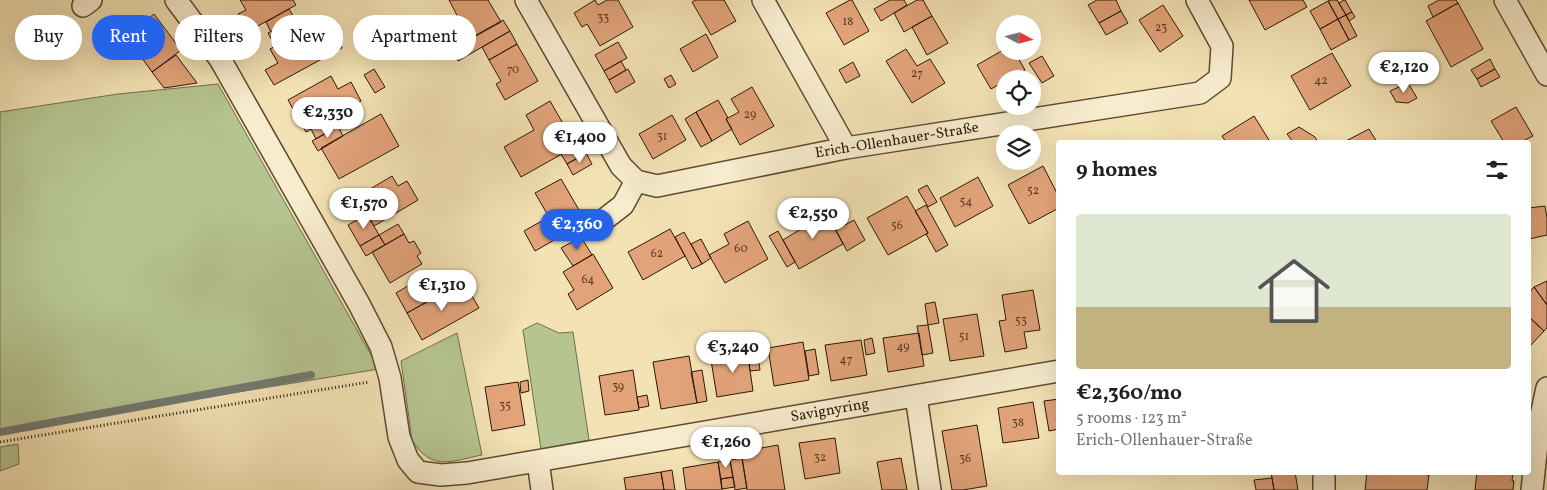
<!DOCTYPE html>
<html lang="en">
<head>
<meta charset="utf-8">
<style>
  body { margin:0; font-family:Vollkorn,serif; background:#f2f2f2; color:#202124; height:100vh; display:flex; flex-direction:column; font-size:19px; white-space:nowrap }
  * { box-sizing:border-box; margin:0 }
  p { font-size:16px; color:#757577 }
  .icon { flex:none; width:28px; height:28px; fill:none; stroke:currentColor; stroke-width:2; stroke-linecap:round; stroke-linejoin:round }
  .map { position:relative; flex:1; overflow:hidden }
  .details { position:absolute; left:1056px; top:140px; width:475px; height:335px; display:flex; flex-direction:column; background:#fff; border-radius:5px; box-shadow:0 5px 20px #0002 }
  .details>* { flex:none }
  .guide { position:absolute; left:15px; top:15px; width:475px; height:45px; display:flex; gap:10px }
  .needle { width:32px; rotate:97deg }
  .controls { position:absolute; left:996px; top:15px; display:grid; gap:10px }
  .controls a { display:grid; place-items:center; width:45px; height:45px; border-radius:50%; background:#fff; box-shadow:0 5px 20px #0002; font-size:25px }
  .price { position:absolute; translate:-50% -42px; padding:0 11px; border-radius:18px; background:#fff; color:#222; font-size:16px; line-height:32px; filter:drop-shadow(0 1px 2px #0008) }
  .price::after { content:''; position:absolute; left:50%; top:30px; width:15px; height:11px; margin-left:-8px; background:inherit; clip-path:polygon(0 0,100% 0,50% 100%) }
  .price.current { background:#2563eb; color:#fff }
  ul { padding:0; list-style:none }
  li { display:grid; align-content:center; gap:10px; height:265px; padding:0 20px }
  li span { display:grid; place-items:center; height:155px; border-radius:5px; color:#555 }
  li>.icon { margin-inline-start:auto }
  span .icon { width:90px; height:90px; fill:#fffc; stroke-width:1 }
  li b { font-size:21px }
  h2 { display:flex; justify-content:space-between; align-items:center; height:60px; padding:0 20px; font-size:21px }
  .tag { padding:0 18px; border-radius:22px; background:#fff; box-shadow:0 5px 20px #0002; font-size:18px; line-height:45px }
  .tag.current { background:#2563eb; color:#fff }
  .map>svg:first-child { display:block }
</style>
</head>
<body>
<div class="map">
<svg width="1547" height="490" viewBox="0 0 1547 490">
  <rect width="100%" height="100%" fill="#f3e2b4"/>
  <filter id="stains"><feTurbulence type="fractalNoise" baseFrequency=".004" numOctaves="4"/><feColorMatrix values="0 0 0 0 .2 0 0 0 0 .09 0 0 0 0 .02 0 0 0 .5 -.17"/></filter>
  <radialGradient id="worn" r=".72"><stop offset=".6" stop-color="#630" stop-opacity="0"/><stop offset="1" stop-color="#630" stop-opacity=".3"/></radialGradient>
  <path fill="#b5c491" stroke="#716e4c" d="M218 84 379 369 0 431V112L118 94Z
    M537 323 559 333 573 332 589 440 541 449 523 330Z
    M457 333 482 455C452 461 431 472 412 440L401 361Z
    M18 444 19 464 0 471V447Z"/>
  <g fill="none" stroke-linecap="round" stroke-linejoin="round">
    <path stroke="#717a70" stroke-width="8" d="M0 432 311 375"/>
  </g>
  <path fill="#e2a379" stroke="#2d1808" d="M240 0H293L296 5 247 32 238 14 246 10Z
    M449 0H488L501 22 467 41 456 22 459 19Z
    M595 0 598 5 607 0H618L633 27 600 46 587 24 582 27 574 13Z
    M696 0H724L736 21 711 35 692 2Z
    M850 0H852L869 31 844 45 826 13Z
    M890 0H904L907 5 881 21 874 9Z
    M917 0H923L932 16 904 32 894 13Z
    M1097 0H1116L1121 11 1099 23 1088 5Z
    M1249 0H1303L1307 7 1265 30Z
    M1331 0H1337L1346 15 1338 19 1328 1Z
    M1344 0H1345L1352 12 1346 15 1339 3Z
    M1439 0H1456L1458 3 1433 17 1428 6Z
    M1328 1 1338 19 1320 29 1310 11Z
    M1458 3 1483 49 1451 67 1426 21Z
    M1163 5 1183 36 1160 52 1139 20Z
    M289 9 295 19 271 32 266 22Z
    M1121 11 1128 23 1106 35 1099 23Z
    M1352 12 1355 17 1349 21 1346 15Z
    M154 14 181 50 152 72 126 36Z
    M1346 15 1357 36 1349 40 1338 19Z
    M932 16 948 43 927 55 912 27Z
    M1338 19 1349 40 1331 50 1320 29Z
    M503 20 510 31 458 61 451 49Z
    M289 22 295 35 275 46 268 33Z
    M313 25 320 39 333 32 342 48 274 85 265 70 278 63 270 49Z
    M510 31 517 44 489 60 482 47Z
    M706 34 718 57 693 72 680 49Z
    M618 42 627 58 604 71 595 55Z
    M517 44 538 81 505 100 496 84 501 81 489 60Z
    M906 49 917 66 930 59 945 83 912 103 886 61Z
    M1005 49V51H1014L1025 70 1010 79H1005V81L991 89 977 65Z
    M1332 53 1351 86 1310 110 1291 76Z
    M176 55 197 83 164 88 152 72Z
    M1042 56 1054 76 1042 83 1029 63Z
    M1490 59 1495 69 1477 79 1471 70Z
    M621 61 626 70 609 80 604 71Z
    M853 62 860 76 846 83 839 70Z
    M374 69 385 87 375 93 364 75Z
    M628 69 635 82 616 93 609 80Z
    M1495 69 1500 77 1481 87 1477 79Z
    M671 75 676 84 669 88 664 79Z
    M331 76 338 89 351 82 361 101 306 132 288 100Z
    M1408 83 1417 98 1408 103 1396 102 1390 91Z
    M752 87 774 126 740 145 726 119 739 112 731 99Z
    M718 100 728 118 726 119 732 129 712 141 696 112Z
    M550 101 576 146 521 177 504 147 534 130 526 115Z
    M1516 107 1533 136 1521 142H1504L1491 121Z
    M696 112 712 141 701 147 685 119Z
    M381 114 399 146 339 179 321 148Z
    M337 115 342 124 316 139 311 129Z
    M672 115 686 140 653 159 639 134Z
    M1254 116 1269 140 1265 142H1226L1222 136Z
    M338 126 343 136 318 151 312 141Z
    M1299 127 1315 137 1318 142H1293L1287 134Z
    M1369 129 1377 142H1344Z
    M579 142 586 153 567 164 561 154 576 146 575 145Z
    M586 153 592 164 573 175 567 164Z
    M1043 166 1059 197V208L1029 224 1008 185Z
    M392 176 398 186 407 181 418 200 374 226 357 197Z
    M978 177 993 206 955 227 940 198Z
    M561 179 586 222 535 251 524 231 549 217 535 193Z
    M927 185 937 202 928 207 918 190Z
    M907 196 928 233 888 255 867 218Z
    M926 205 948 245 936 252 926 234 928 233 915 211Z
    M1545 206 1547 218V235L1529 239V208Z
    M824 209 843 244 799 269 783 240 801 229 798 224Z
    M367 214 379 235 360 246 348 225Z
    M854 220 865 240 847 251 836 230Z
    M748 221 768 259 725 283 709 255 729 244 724 234Z
    M398 224 404 234 385 245 379 235Z
    M670 229 685 256 643 280 628 252Z
    M778 231 795 262 787 267 769 236Z
    M684 232 702 264 692 269 675 237Z
    M404 234 409 243 414 241 421 253 417 256 422 264 390 283 372 252Z
    M379 235 385 245 366 256 360 246Z
    M581 237 592 255 573 266 561 248Z
    M701 239 711 258 702 264 691 244Z
    M593 254 613 288 577 310 568 294 574 290 563 272Z
    M423 277 434 298 407 313 396 293Z
    M1547 281V305L1534 287Z
    M457 285 464 298 471 294 479 308 422 340 407 313Z
    M1534 287 1547 305V328L1544 331 1529 317V293Z
    M1033 290 1040 330 1024 332 1027 348 1005 352 999 321 1006 320 1002 295Z
    M935 302 939 323 928 325 925 304Z
    M977 314 984 356 950 361 943 319Z
    M1529 317 1544 331 1531 345 1529 343Z
    M928 325 933 353 922 355 917 326Z
    M919 333 924 366 888 372 883 338Z
    M755 338 760 370 750 371 747 349 743 350 741 340Z
    M872 338 875 353 866 355 864 340Z
    M861 340 867 375 831 381 825 345Z
    M803 342 809 380 774 386 768 348Z
    M747 349 753 391 717 397 711 360 726 358 725 353Z
    M815 349 819 374 809 376 805 351Z
    M689 356 697 403 661 409 653 362Z
    M633 370 639 410 605 415 599 376Z
    M702 370 707 401 697 403 691 372Z
    M528 380 529 391 521 393 520 382Z
    M518 382 525 425 492 431 485 387Z
    M647 395 649 406 639 408 637 397Z
    M1059 399V429L1049 431 1044 401Z
    M1033 402 1039 438 1003 443 998 408Z
    M977 425 987 486 963 490H952L942 431Z
    M835 438 840 473 805 479 799 443Z
    M778 445 785 490H747L742 458 757 455 756 449Z
    M742 458 747 488 735 490 730 460Z
    M901 458 907 490H882L877 462Z
    M730 460 733 477 721 479 718 462Z
    M718 462 722 490H686L683 468Z
    M672 470 675 490H664L661 472Z
    M661 472 664 490H626L624 478Z
    M1271 472H1295L1298 490H1274Z
    M1367 472H1407L1429 475 1427 490H1365Z
    M1477 472H1513L1512 481H1514L1513 490H1475Z
    M733 477 735 487 722 489 721 479Z
    M1272 478 1274 490H1256L1254 480Z"/>
  <g fill="none" stroke-linecap="round" stroke-linejoin="round">
    <defs>
      <path id="minor" d="M176 0 220 59 359 304 381 347 390 378 399 437 408 460 418 472 441 475 467 473 1059 371
        M526 0 621 166 636 181 657 186 846 148 1200 93 1220 78 1222 46 1197 0
        M763 0 846 148
        M1505 0 1547 75
        M83 6 91 0
        M601 222 623 205 636 181
        M916 396 930 490
        M538 461 542 490
        M1324 472V490
        M1532 490 1539 425 1547 388"/>
    </defs>
    <use href="#minor" stroke="#5e4a33" stroke-width="24"/>
    <path stroke="#2d1808" stroke-width="3" stroke-dasharray="1 2.5" stroke-linecap="butt" d="M0 442 369 382"/>
    <use href="#minor" stroke="#f7ecce" stroke-width="21"/>
  </g>
  <g text-anchor="middle" dominant-baseline="central" stroke-width="4" stroke-linejoin="round" paint-order="stroke">
    <g font-size="12" fill="#5a3b24">
      <text x="603" y="18">33</text>
      <text x="848" y="22">18</text>
      <text x="1161" y="28">23</text>
      <text x="513" y="70">70</text>
      <text x="917" y="74">27</text>
      <text x="1321" y="81">42</text>
      <text x="750" y="115">29</text>
      <text x="662" y="137">31</text>
      <text x="1033" y="191">52</text>
      <text x="966" y="202">54</text>
      <text x="897" y="226">56</text>
      <text x="741" y="249">60</text>
      <text x="657" y="254">62</text>
      <text x="588" y="280">64</text>
      <text x="1021" y="321">53</text>
      <text x="964" y="337">51</text>
      <text x="903" y="347">49</text>
      <text x="846" y="360">47</text>
      <text x="618" y="387">39</text>
      <text x="505" y="406">35</text>
      <text x="1018" y="423">38</text>
      <text x="820" y="458">32</text>
      <text x="965" y="459">36</text>
    </g>
    <g font-size="15" fill="#2d1808" stroke="#f7ecce">
      <text transform="translate(897 141) rotate(-9)">Erich-Ollenhauer-Straße</text>
      <text transform="translate(830 411) rotate(-10)">Savignyring</text>
    </g>
  </g>
  <rect width="100%" height="100%" filter="url(#stains)"/>
  <rect width="100%" height="100%" fill="url(#worn)"/>
</svg>
<div class="controls">
<a><svg class="needle" viewBox="-14 -14 28 28"><path d="M0-13l5 13h-10z" fill="#e53935"/><path d="M0 13l5-13h-10z" fill="#757577"/></svg></a>
<a><svg class="icon" aria-label="locate" viewBox="0 0 24 24"><circle cx="12" cy="12" r="6"/><path d="M12 2v4M12 18v4M2 12h4M18 12h4"/></svg></a>
<a><svg class="icon" aria-label="layers" viewBox="0 0 24 24"><path d="M12 4l9 5-9 5-9-5zM3 14l9 5 9-5"/></svg></a>
</div>
<b class="price" style="left:1404px;top:94px">€2,120</b>
<b class="price" style="left:328px;top:139px">€2,330</b>
<b class="price" style="left:580px;top:164px">€1,400</b>
<b class="price" style="left:364px;top:230px">€1,570</b>
<b class="price" style="left:813px;top:240px">€2,550</b>
<b class="price current" style="left:577px;top:251px">€2,360</b>
<b class="price" style="left:442px;top:312px">€1,310</b>
<b class="price" style="left:733px;top:374px">€3,240</b>
<b class="price" style="left:726px;top:469px">€1,260</b>
<div class="guide">
<a class="tag">Buy</a>
<a class="tag current">Rent</a>
<a class="tag">Filters</a>
<a class="tag">New</a>
<a class="tag">Apartment</a>
</div>
<section class="details">
<h2>9 homes<svg class="icon" aria-label="filters" viewBox="0 0 24 24"><path d="M4 7h16M4 17h16"/><circle cx="9" cy="7" r="2"/><circle cx="15" cy="17" r="2"/></svg></h2>
<ul>
<li><span style="background:linear-gradient(#dfe7d0 60%,#c2b280 0)"><svg class="icon" aria-label="home" viewBox="0 0 24 24"><path d="M3 11l9-7 9 7M6 9v11h12V9"/></svg></span><div><b>€2,360/mo</b><p>5 rooms · 123 m²</p><p>Erich-Ollenhauer-Straße</p></div></li>
</ul>
</section>
</div>
</body>
</html>
